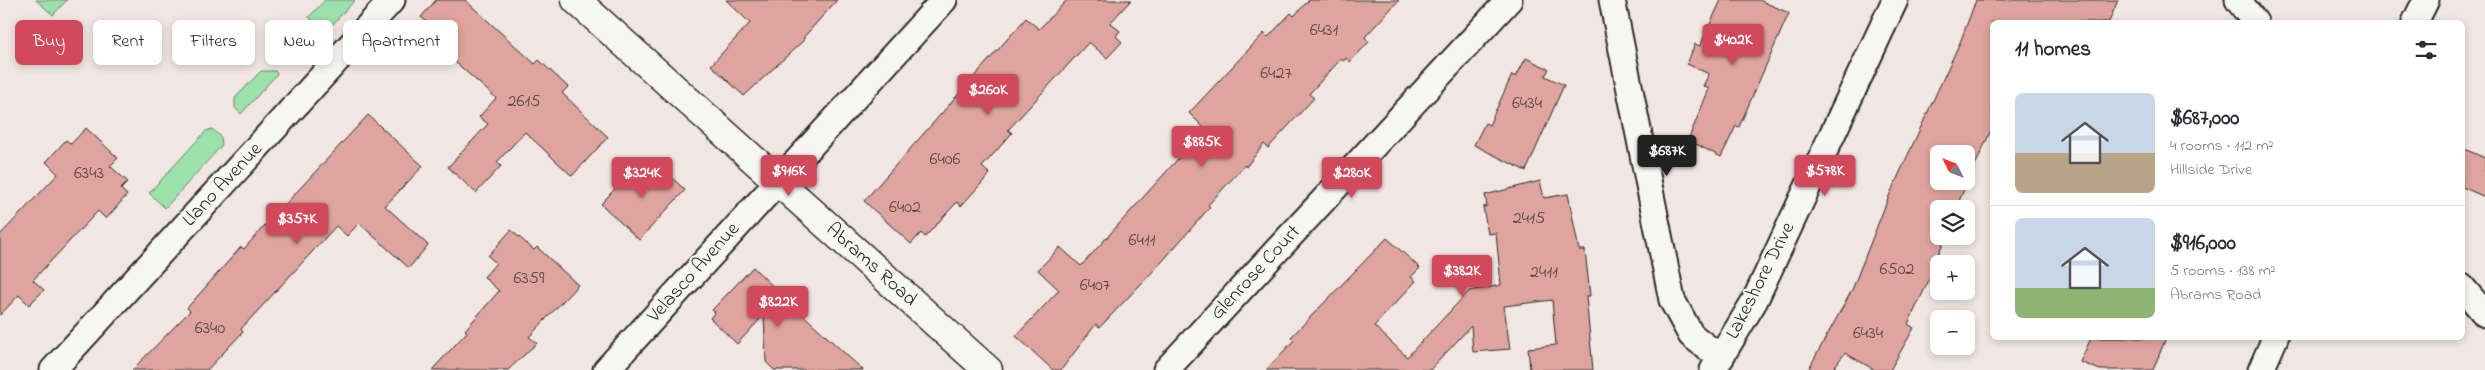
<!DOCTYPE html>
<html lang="en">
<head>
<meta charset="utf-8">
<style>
  body { margin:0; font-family:"Indie Flower",sans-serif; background:#f2f2f3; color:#2b2b33; height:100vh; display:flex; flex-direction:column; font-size:19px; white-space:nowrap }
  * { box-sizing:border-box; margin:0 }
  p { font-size:16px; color:#7c7c81 }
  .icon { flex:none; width:28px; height:28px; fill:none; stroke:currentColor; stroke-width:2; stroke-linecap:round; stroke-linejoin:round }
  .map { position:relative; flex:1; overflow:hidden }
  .details { position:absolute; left:1990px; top:20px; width:475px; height:320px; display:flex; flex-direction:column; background:#fff; border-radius:8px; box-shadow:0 2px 8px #0003 }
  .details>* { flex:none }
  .banner { position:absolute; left:15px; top:20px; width:475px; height:45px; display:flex; gap:10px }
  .needle { width:32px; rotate:312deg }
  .fabs { position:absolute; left:1930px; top:145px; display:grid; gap:10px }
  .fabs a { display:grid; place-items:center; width:45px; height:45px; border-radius:8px; background:#fff; box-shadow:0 2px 8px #0003; font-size:25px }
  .price { position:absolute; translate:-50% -42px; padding:0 11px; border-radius:5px; background:#d1495b; color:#fff; font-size:16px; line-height:32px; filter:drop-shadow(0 1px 2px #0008) }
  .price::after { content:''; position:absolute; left:50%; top:30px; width:15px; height:11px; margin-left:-8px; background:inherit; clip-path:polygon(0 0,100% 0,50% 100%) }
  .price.selected { background:#222; color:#fff }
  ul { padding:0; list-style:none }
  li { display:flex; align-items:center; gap:15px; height:125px; padding:0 25px }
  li+li { border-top:1px solid #e1e1e2 }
  li span { display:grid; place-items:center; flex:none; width:140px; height:100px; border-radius:8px; color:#555 }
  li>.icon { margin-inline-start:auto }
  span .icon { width:60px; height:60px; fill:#fffc; stroke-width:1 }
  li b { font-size:21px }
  h2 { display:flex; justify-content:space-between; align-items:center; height:60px; padding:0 25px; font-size:21px }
  .pill { padding:0 18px; border-radius:8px; background:#fff; box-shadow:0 2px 8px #0003; font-size:18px; line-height:45px }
  .pill.selected { background:#d1495b; color:#fff }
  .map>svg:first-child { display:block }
</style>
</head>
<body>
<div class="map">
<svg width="2485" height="370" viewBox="0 0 2485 370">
  <rect width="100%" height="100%" fill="#f1e6e1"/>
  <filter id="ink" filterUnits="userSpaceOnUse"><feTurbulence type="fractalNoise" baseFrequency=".02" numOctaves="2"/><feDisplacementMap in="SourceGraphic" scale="10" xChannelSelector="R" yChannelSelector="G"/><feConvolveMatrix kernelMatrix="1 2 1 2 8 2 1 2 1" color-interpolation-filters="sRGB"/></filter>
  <g filter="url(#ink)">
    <path fill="#9ce0ac" stroke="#64866c" d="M36 0H67L53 15Z
      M325 0H355L311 48 301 51 296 49 318 25 309 17Z
      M261 71H275L277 74 241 114 235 108V98Z
      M212 129 221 137 222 145 165 208 149 193 206 131Z"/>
    <path fill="#dea49d" stroke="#2b2b2b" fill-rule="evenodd" d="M436 0H465L535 64 539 60 568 87 562 93 608 137 572 176 525 132 497 162 501 166 476 193 448 167 488 124 479 117 496 98 421 32 429 24 421 17Z
      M726 0H837L803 38 805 39 744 96 711 65 750 23Z
      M1067 0H1131L1110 23 1120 31 1116 36 1122 42 1107 58 1089 42 1008 130 1012 133 982 167 990 174 961 206 957 202 925 237 921 233 911 244 864 201 1026 18 1039 29Z
      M1309 0H1399L1365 37 1369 42 1350 62 1346 58 1344 61 1341 59 1309 94 1314 98 1292 122 1268 148 1264 144 1246 167 1245 165 1208 205 1210 207 1160 264 1099 328 1096 324 1061 370H1053L1016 336 1059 290 1038 270 1060 247 1081 266 1205 129 1189 113 1264 33 1268 37 1291 13 1294 16Z
      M1721 0H1759L1789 13 1739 127 1736 126 1721 157 1688 140 1709 89 1703 86 1709 74 1687 64 1695 44 1700 46Z
      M1976 0H2118L2109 22H1992V128L1958 203 1961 204 1959 209H1939V236H1946L1935 262 1937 263 1908 324 1914 328 1890 370H1875L1845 353 1832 370H1808L1852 290 1889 196 1961 40ZM1939 154H1966V181H1939Z
      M1526 58 1549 69 1545 76 1564 85 1526 171 1474 145 1485 123 1489 125 1512 75 1516 77Z
      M368 115 423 166 385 206 428 245 409 268 359 223 347 236 336 226 241 329 243 332 207 370H132L190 311 187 308 241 247 244 249 278 210 279 211Z
      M86 128 118 158 110 166 128 182 121 189 127 195 106 219 98 211 33 280 44 290 29 305 19 295 0 315V235L58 174 46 162 66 140 71 144Z
      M2462 148 2485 158V197L2462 187Z
      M642 159 664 179 669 175 685 190 639 240 601 204Z
      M1540 181 1544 198 1568 194 1579 250H1585L1590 296H1586L1593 370H1530L1528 348 1556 345 1552 300 1504 306 1510 349 1473 352 1471 326 1430 370H1266L1294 340 1291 337 1387 238 1420 268 1411 277 1416 281 1374 326 1407 357 1469 291 1501 285 1496 233 1488 234 1483 207 1487 206 1485 195Z
      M511 230 534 250 537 247 578 285 529 337 537 343 508 370H432L467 332 465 330 499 291 484 277 496 263 488 256Z
      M753 267 787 300 863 370H774L766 362 764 315 737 344 710 318 715 312 712 310Z
      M2091 338H2166L2153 370H2100L2080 362Z"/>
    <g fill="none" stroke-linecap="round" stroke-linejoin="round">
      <defs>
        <path id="minor" d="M1612 0 1672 300 1691 335 1721 358
          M2238 0 2255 22
          M2415 22 2426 0
          M2462 287 2485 314
          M53 370 392 0
          M606 370 944 0
          M1166 370 1509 0
          M1713 370 1755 300 1895 0
          M2261 370 2275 338"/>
        <path id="secondary" d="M576 0 988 370"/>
      </defs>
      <use href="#minor" stroke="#2b2b2b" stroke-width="29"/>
      <use href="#secondary" stroke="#2b2b2b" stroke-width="31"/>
      <use href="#minor" stroke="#f6f6f2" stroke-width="25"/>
      <use href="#secondary" stroke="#f6f6f2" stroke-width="28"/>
    </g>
  </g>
  <g text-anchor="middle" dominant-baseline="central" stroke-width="4.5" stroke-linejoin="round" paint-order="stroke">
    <g font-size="18" fill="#584948">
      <text x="1324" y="31">6431</text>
      <text x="1276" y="74">6427</text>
      <text x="524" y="102">2615</text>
      <text x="1527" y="104">6434</text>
      <text x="945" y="160">6406</text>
      <text x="89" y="174">6343</text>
      <text x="905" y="208">6402</text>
      <text x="1529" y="219">2415</text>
      <text x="1142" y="241">6411</text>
      <text x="1897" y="270">6502</text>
      <text x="1544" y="273">2411</text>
      <text x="529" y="279">6359</text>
      <text x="1095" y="286">6407</text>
      <text x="210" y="329">6340</text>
      <text x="1868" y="334">6434</text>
    </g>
    <g font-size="20" fill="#2b2b2b" stroke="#f6f6f2">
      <text transform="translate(223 185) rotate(-47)">Llano Avenue</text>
      <text transform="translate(871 265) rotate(42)">Abrams Road</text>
      <text transform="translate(694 273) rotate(-48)">Velasco Avenue</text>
      <text transform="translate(1256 273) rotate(-47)">Glenrose Court</text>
      <text transform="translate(1761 281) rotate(-63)">Lakeshore Drive</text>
    </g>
  </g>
</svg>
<div class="fabs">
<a><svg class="needle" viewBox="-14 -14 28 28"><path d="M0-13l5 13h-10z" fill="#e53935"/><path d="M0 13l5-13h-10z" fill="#7c7c81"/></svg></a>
<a><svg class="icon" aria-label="layers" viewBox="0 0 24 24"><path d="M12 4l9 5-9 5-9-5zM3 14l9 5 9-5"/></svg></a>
<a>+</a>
<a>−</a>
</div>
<b class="price" style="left:1733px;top:66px">$402K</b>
<b class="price" style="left:988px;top:116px">$260K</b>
<b class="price" style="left:1202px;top:168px">$885K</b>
<b class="price selected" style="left:1667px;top:177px">$687K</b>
<b class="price" style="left:789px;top:197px">$916K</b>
<b class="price" style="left:1825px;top:197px">$578K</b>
<b class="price" style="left:642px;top:199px">$324K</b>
<b class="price" style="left:1352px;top:199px">$280K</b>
<b class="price" style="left:297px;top:245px">$357K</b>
<b class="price" style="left:1462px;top:297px">$382K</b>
<b class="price" style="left:778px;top:328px">$822K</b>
<div class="banner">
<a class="pill selected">Buy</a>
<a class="pill">Rent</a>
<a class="pill">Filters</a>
<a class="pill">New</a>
<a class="pill">Apartment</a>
</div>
<section class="details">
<h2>11 homes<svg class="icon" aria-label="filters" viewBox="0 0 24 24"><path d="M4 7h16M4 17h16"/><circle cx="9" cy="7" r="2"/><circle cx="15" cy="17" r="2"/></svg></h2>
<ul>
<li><span style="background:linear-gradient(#c9d6e8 60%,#b9a48a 0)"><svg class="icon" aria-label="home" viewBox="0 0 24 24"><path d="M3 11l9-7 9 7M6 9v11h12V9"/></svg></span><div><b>$687,000</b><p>4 rooms · 112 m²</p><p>Hillside Drive</p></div></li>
<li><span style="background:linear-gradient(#c9d6e8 70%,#8fb573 0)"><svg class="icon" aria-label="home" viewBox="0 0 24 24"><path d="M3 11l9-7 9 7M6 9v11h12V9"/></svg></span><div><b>$916,000</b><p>5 rooms · 138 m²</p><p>Abrams Road</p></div></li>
</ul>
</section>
</div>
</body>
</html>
